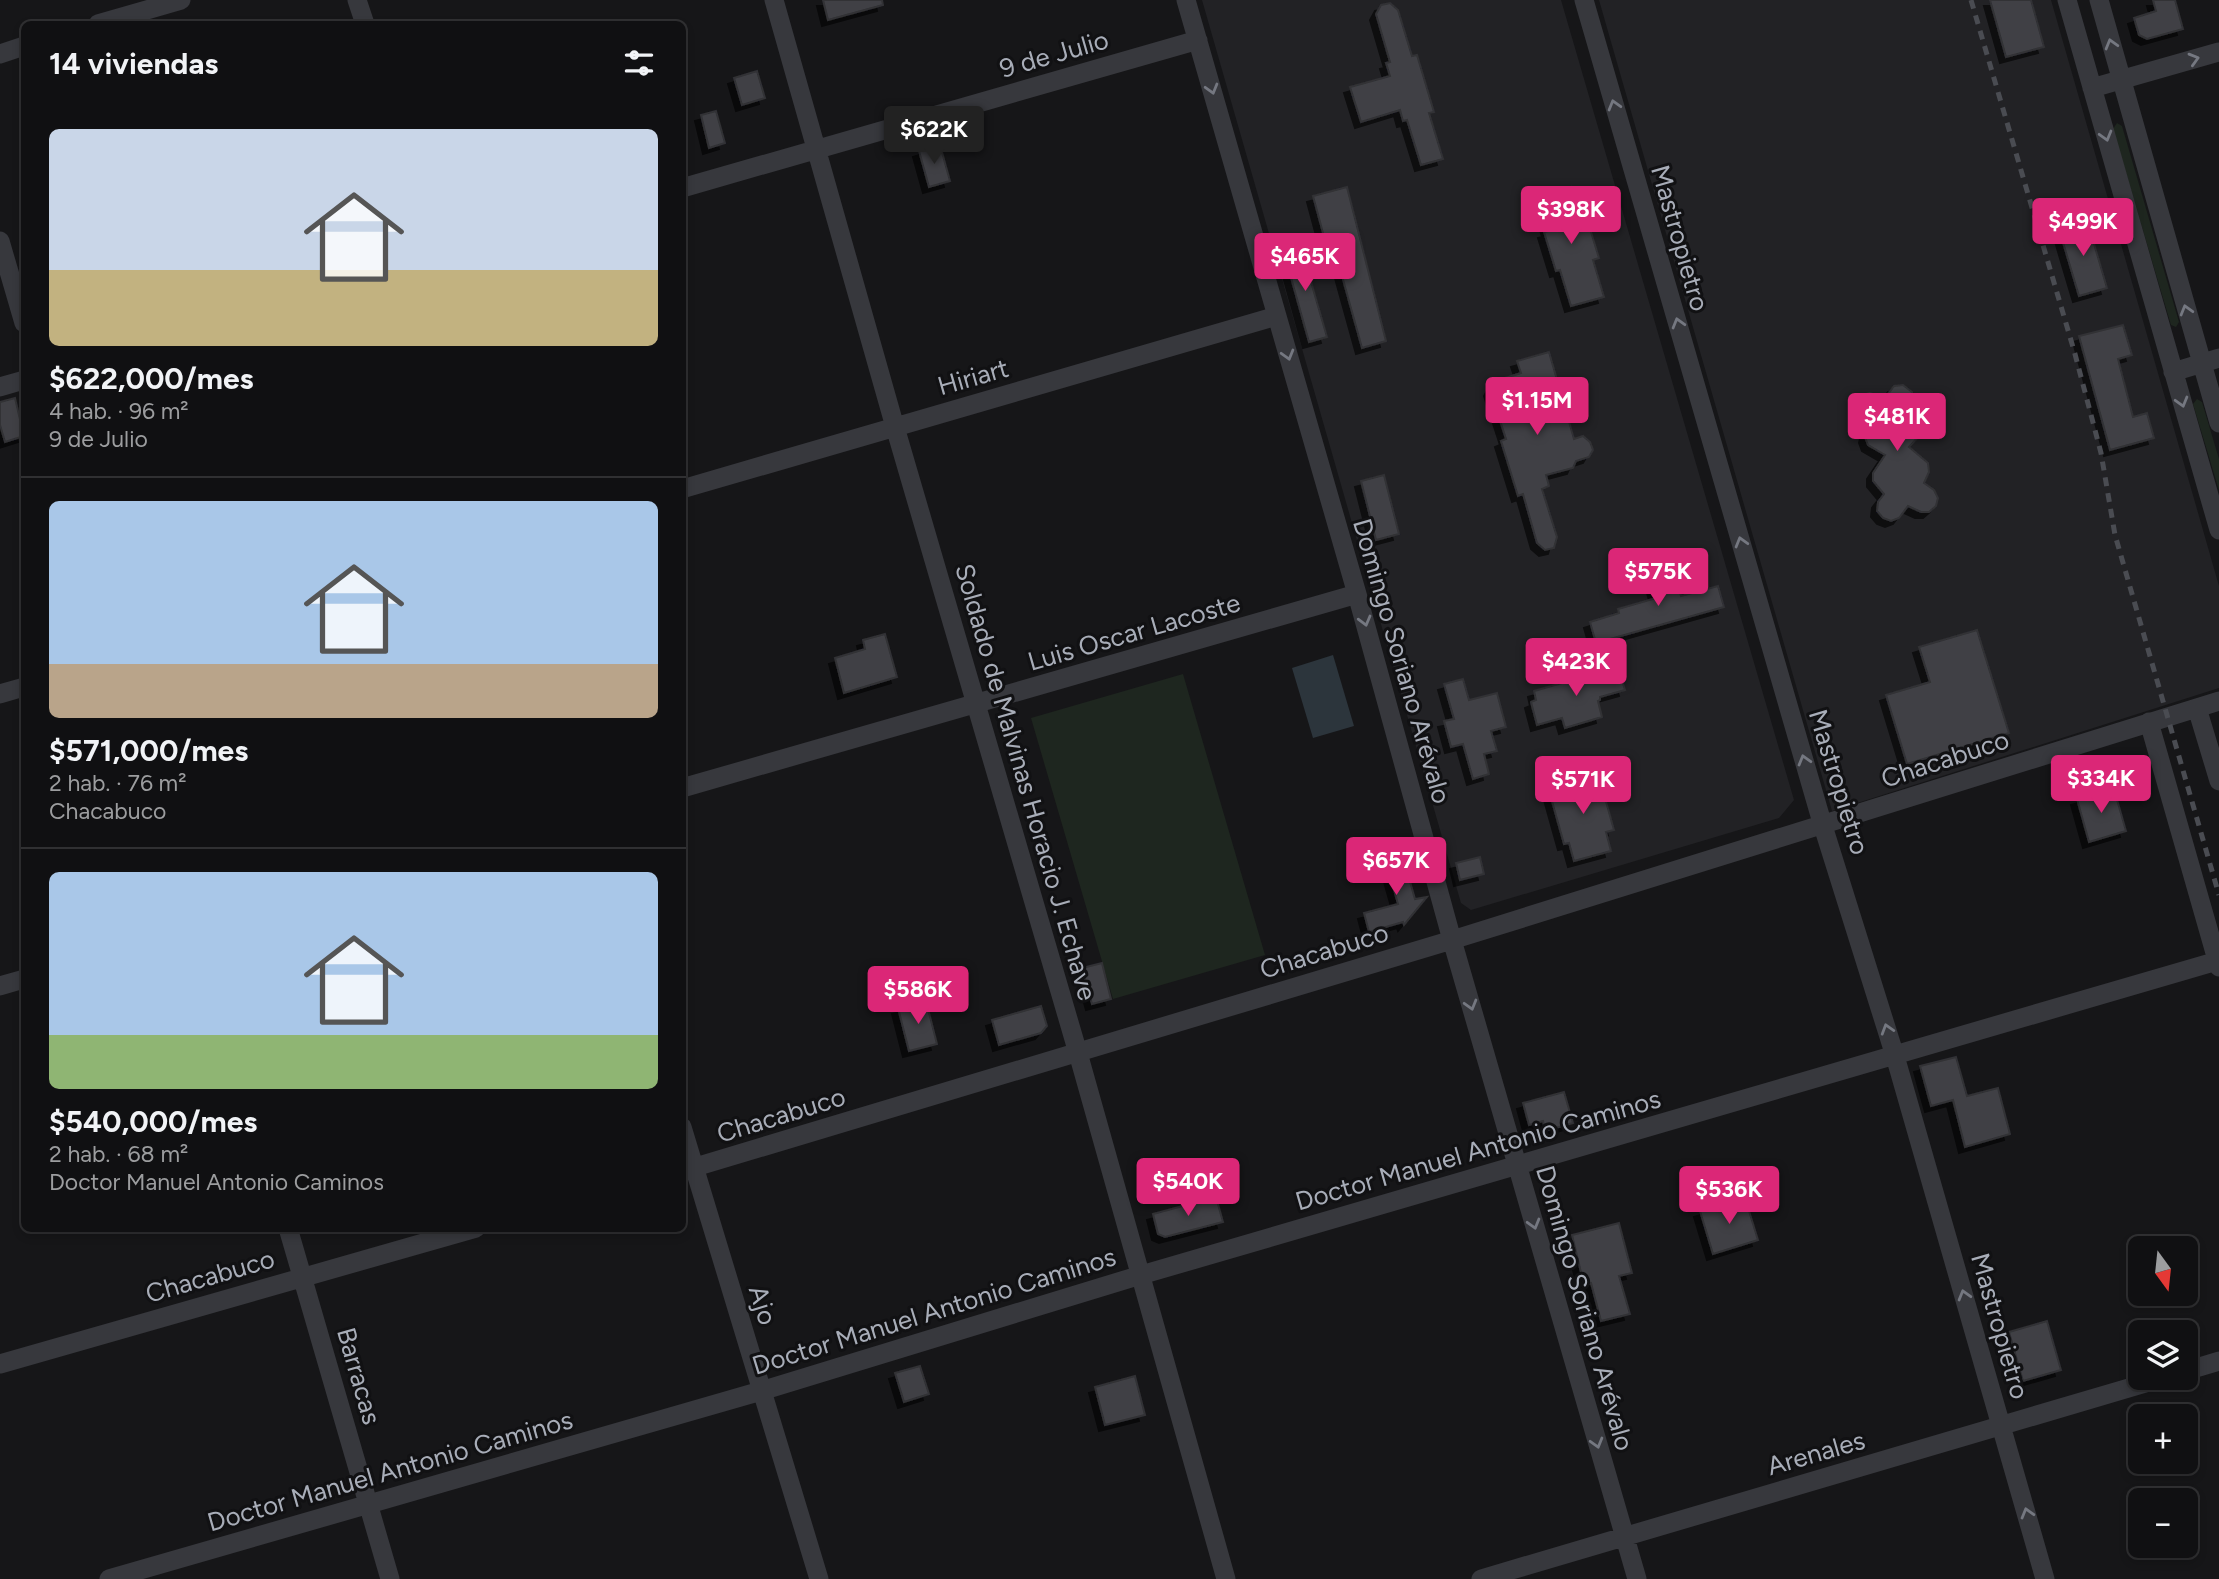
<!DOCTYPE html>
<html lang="es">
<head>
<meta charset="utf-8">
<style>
  body { margin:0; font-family:Figtree,sans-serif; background:#1e1e20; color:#f1f3f6; height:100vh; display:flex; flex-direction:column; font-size:26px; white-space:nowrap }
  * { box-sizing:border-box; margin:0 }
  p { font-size:23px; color:#9c9d9f }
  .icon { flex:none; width:38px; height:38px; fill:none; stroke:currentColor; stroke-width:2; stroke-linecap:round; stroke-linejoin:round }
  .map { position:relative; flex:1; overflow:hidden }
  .details { position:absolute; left:21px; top:21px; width:665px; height:1211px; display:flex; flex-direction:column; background:#101012; border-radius:10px; box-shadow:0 4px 10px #0003,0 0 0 2px #303032 }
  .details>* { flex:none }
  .needle { width:46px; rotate:165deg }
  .tools { position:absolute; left:2128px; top:1236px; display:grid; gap:14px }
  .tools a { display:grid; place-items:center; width:70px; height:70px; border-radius:10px; background:#101012; box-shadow:0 4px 10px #0003,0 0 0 2px #303032; font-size:35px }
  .price { position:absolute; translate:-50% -60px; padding:0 16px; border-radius:7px; background:#db2777; color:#fff; font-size:23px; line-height:46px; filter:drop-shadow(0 2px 4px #0008) }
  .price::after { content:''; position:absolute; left:50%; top:42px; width:21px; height:16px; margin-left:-10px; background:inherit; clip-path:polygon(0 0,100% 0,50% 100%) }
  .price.on { background:#222; color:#fff }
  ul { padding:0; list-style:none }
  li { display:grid; align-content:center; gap:14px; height:371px; padding:0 28px }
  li+li { border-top:2px solid #303032 }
  li span { display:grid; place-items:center; height:217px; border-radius:10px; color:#555 }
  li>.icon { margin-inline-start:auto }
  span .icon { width:126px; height:126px; fill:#fffc; stroke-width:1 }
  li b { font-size:30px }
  h2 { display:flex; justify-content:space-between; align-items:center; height:84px; padding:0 28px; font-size:30px }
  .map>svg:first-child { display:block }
</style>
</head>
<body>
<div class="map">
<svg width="2219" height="1579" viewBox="0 0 2219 1579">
  <defs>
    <filter id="shadow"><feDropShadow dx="-6" dy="6" stdDeviation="0" flood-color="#0009"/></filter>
  </defs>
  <rect width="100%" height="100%" fill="#161618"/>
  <path fill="#222225" d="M1202 0H1561L1794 800 1779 818 1471 910 1461 903Z
    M1599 0H2051L2219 586V688L1832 811Z"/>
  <path fill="#1e261f" d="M2117 123 2122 126 2179 322 2176 327 2171 325 2113 129Z
    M2197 399 2202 402 2219 459V490L2193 404Z
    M1183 674 1265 955 1113 999 1031 718Z"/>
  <path fill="#2c353c" d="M1333 655 1354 726 1313 738 1292 668Z"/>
  <path fill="#404145" stroke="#303034" stroke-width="2" filter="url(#shadow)" d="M823 0H882L883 5 828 20Z
    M1990 0H2031L2044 47 2006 57Z
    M2153 0H2175L2183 29 2147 39 2139 35 2134 18 2156 11Z
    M1390 3 1398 10 1412 56 1417 55 1434 112 1429 113 1443 159 1421 165 1407 120 1403 121 1400 110 1361 122 1350 87 1390 76 1386 63 1390 62 1376 14 1381 5Z
    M757 71 765 98 742 105 734 78Z
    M716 111 725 143 709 148 701 115Z
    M940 145 950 181 929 187 919 151Z
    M1347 187 1386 341 1362 348 1334 247 1327 248 1313 196Z
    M1571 187 1581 221 1587 219 1599 258 1593 260 1604 297 1571 306 1560 270 1556 271 1544 232 1548 231 1538 197Z
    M2087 220 2107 288 2079 296 2059 229Z
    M1300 244 1327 337 1309 342 1283 249Z
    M2123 325 2132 355 2118 359 2133 417 2147 413 2154 438 2110 450 2079 336Z
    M1549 352 1574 439 1583 436 1590 442 1593 450 1589 457 1576 461 1573 468 1546 475 1549 486 1542 489 1557 537 1554 548 1545 550 1537 543 1523 494 1518 496 1501 441 1506 439 1490 390 1495 381 1521 373 1517 361Z
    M1903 385 1912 392 1913 401 1909 412 1918 419 1922 427 1920 435 1909 447 1928 463 1929 472 1924 483 1934 490 1938 498 1936 506 1929 512H1921L1908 506 1899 518 1891 521 1883 518 1877 511 1878 502 1884 494 1873 481V473L1885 455 1868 445 1865 437 1868 424 1857 414 1855 405 1862 395 1870 393 1885 398 1894 386Z
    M15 398 24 436 5 442 0 425V402Z
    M1384 475 1399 534 1376 540 1361 481Z
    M1673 566 1681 596 1718 586 1724 607 1596 643 1590 622 1619 613 1618 609 1656 598 1649 573Z
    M1977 630 2009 733 1907 764 1886 695 1930 682 1919 647Z
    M885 634 897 677 844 693 835 658 865 649 863 640Z
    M1618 667 1625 690 1600 697V700L1598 701 1602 717 1565 728 1562 718 1537 725 1531 702 1536 700 1534 691Z
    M1463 679 1469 700 1497 693 1506 727 1491 731 1497 751 1484 754 1489 774 1473 779 1463 744 1451 747 1444 721 1454 719 1444 684Z
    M1598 773 1614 830 1606 832 1611 851 1574 861 1569 843 1564 844 1548 787Z
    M2114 789 2126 831 2089 842 2077 799Z
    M1401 850 1415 899 1427 897 1404 925 1403 922 1369 932 1364 913 1398 904 1384 855Z
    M1480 857 1484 874 1460 880 1456 863Z
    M1102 963 1111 999 1092 1004 1082 968Z
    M926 1001 937 1044 909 1051 898 1008Z
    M1041 1006 1047 1026 1041 1033 999 1045 992 1020Z
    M1956 1057 1967 1096 1998 1088 2010 1134 1965 1147 1953 1100 1931 1106 1920 1066Z
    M1564 1092 1573 1123 1545 1131 1543 1121 1529 1125 1523 1103Z
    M1216 1197 1223 1222 1165 1237 1158 1234 1153 1214Z
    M1745 1198 1758 1240 1713 1254 1700 1211Z
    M1619 1223 1632 1273 1619 1276 1630 1314 1601 1321 1591 1283 1584 1285 1572 1235Z
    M2047 1321 2061 1370 2023 1381 2009 1332Z
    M920 1366 929 1394 904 1402 895 1373Z
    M1135 1376 1145 1415 1105 1425 1095 1387Z"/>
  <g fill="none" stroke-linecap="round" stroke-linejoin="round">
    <path stroke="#37383d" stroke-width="19" d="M357 0 365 24
      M774 0 895 427 1078 1053 1226 1579
      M1186 0 1357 594 1452 940 1637 1579
      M1584 0 1823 826 1895 1056 2045 1579
      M2067 0 2219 530
      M2099 0 2219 423
      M98 24 181 0
      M0 54 24 46
      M2092 88 2219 52
      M682 188 1198 40
      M0 241 24 323
      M2173 372 2219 358
      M0 387 24 380
      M682 489 1277 316
      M0 694 24 687
      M2197 708 2219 781
      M2149 722 2219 967
      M682 788 1357 594
      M0 986 24 979
      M682 1127 819 1579
      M682 1171 1452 940 2219 701
      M288 1228 390 1579
      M0 1364 476 1228
      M2186 1371 2219 1361
      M109 1579 761 1391 1141 1275 2217 961
      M1481 1579 2166 1377"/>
    <path stroke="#4a4c52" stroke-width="5" stroke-dasharray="9 7" stroke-linecap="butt" d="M1971 0 2075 354 2101 453 2115 535 2219 895"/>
  </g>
  <defs><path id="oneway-chevron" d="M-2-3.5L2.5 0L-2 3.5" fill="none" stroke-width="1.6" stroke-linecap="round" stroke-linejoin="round" transform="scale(1.75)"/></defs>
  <g stroke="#757881">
    <use href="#oneway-chevron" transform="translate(2111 44) rotate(-106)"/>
    <use href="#oneway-chevron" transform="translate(2194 59) rotate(-16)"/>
    <use href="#oneway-chevron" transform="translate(1212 89) rotate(74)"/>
    <use href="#oneway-chevron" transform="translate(1614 105) rotate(-106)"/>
    <use href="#oneway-chevron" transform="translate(2106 136) rotate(74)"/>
    <use href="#oneway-chevron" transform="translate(2186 310) rotate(-106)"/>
    <use href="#oneway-chevron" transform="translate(1678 323) rotate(-106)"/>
    <use href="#oneway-chevron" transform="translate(1288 355) rotate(74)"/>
    <use href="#oneway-chevron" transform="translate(2182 402) rotate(74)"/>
    <use href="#oneway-chevron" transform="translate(1741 542) rotate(-106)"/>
    <use href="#oneway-chevron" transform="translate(1365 621) rotate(75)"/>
    <use href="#oneway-chevron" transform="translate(1804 760) rotate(-106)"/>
    <use href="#oneway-chevron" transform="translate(1471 1005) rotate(74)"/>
    <use href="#oneway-chevron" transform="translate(1887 1029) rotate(-107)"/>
    <use href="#oneway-chevron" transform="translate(1534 1224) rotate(74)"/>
    <use href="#oneway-chevron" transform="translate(1964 1295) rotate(-106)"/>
    <use href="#oneway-chevron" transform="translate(1597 1443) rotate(74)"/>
    <use href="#oneway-chevron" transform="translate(2027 1513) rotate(-106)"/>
  </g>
  <g text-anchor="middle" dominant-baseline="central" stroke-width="6" stroke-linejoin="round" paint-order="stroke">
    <g font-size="26" fill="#a8adb8" stroke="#111113">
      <text transform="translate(1054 54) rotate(-16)">9 de Julio</text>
      <text transform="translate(1680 238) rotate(74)">Mastropietro</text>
      <text transform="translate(973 377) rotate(-16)">Hiriart</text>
      <text transform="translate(1134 632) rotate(-16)">Luis Oscar Lacoste</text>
      <text transform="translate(1402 661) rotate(74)">Domingo Soriano Arévalo</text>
      <text transform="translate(1945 759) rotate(-18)">Chacabuco</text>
      <text transform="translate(1026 782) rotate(74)">Soldado de Malvinas Horacio J. Echave</text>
      <text transform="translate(1839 782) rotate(73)">Mastropietro</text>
      <text transform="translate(1324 951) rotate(-17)">Chacabuco</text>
      <text transform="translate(781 1115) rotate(-17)">Chacabuco</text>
      <text transform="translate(1478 1150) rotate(-16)">Doctor Manuel Antonio Caminos</text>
      <text transform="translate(210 1276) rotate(-16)">Chacabuco</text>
      <text transform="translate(763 1305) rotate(73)">Ajo</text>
      <text transform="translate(1585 1308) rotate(74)">Domingo Soriano Arévalo</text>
      <text transform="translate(934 1311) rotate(-17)">Doctor Manuel Antonio Caminos</text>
      <text transform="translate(2000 1326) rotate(74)">Mastropietro</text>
      <text transform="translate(359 1376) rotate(74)">Barracas</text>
      <text transform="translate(1816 1453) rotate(-16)">Arenales</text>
      <text transform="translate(390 1471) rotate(-16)">Doctor Manuel Antonio Caminos</text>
    </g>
  </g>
</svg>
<div class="tools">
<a><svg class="needle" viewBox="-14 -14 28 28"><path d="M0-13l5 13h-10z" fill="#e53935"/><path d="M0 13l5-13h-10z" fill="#9c9d9f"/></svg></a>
<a><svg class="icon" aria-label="layers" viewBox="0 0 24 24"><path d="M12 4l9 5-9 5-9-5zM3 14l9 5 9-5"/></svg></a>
<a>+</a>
<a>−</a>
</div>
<b class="price on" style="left:934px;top:166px">$622K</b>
<b class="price" style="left:1571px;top:246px">$398K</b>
<b class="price" style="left:2083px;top:258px">$499K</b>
<b class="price" style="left:1305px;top:293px">$465K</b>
<b class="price" style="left:1537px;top:437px">$1.15M</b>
<b class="price" style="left:1897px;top:453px">$481K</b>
<b class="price" style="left:1658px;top:608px">$575K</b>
<b class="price" style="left:1576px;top:698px">$423K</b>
<b class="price" style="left:2101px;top:815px">$334K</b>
<b class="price" style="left:1583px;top:816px">$571K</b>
<b class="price" style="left:1396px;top:897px">$657K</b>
<b class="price" style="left:918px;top:1026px">$586K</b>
<b class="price" style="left:1188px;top:1218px">$540K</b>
<b class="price" style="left:1729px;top:1226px">$536K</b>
<section class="details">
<h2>14 viviendas<svg class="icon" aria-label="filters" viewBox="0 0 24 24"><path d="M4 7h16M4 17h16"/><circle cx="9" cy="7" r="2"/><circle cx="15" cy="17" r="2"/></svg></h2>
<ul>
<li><span style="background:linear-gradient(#c9d6e8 65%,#c2b280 0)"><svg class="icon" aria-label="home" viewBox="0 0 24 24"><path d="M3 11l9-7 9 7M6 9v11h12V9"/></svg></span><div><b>$622,000/mes</b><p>4 hab. · 96 m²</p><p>9 de Julio</p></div></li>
<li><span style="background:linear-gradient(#a9c7e8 75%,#b9a48a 0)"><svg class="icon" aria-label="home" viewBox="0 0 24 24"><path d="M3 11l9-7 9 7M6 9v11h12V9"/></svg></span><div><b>$571,000/mes</b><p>2 hab. · 76 m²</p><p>Chacabuco</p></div></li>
<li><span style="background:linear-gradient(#a9c7e8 75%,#8fb573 0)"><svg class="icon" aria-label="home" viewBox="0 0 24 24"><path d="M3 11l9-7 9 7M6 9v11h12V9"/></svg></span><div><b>$540,000/mes</b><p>2 hab. · 68 m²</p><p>Doctor Manuel Antonio Caminos</p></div></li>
</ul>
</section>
</div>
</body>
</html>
